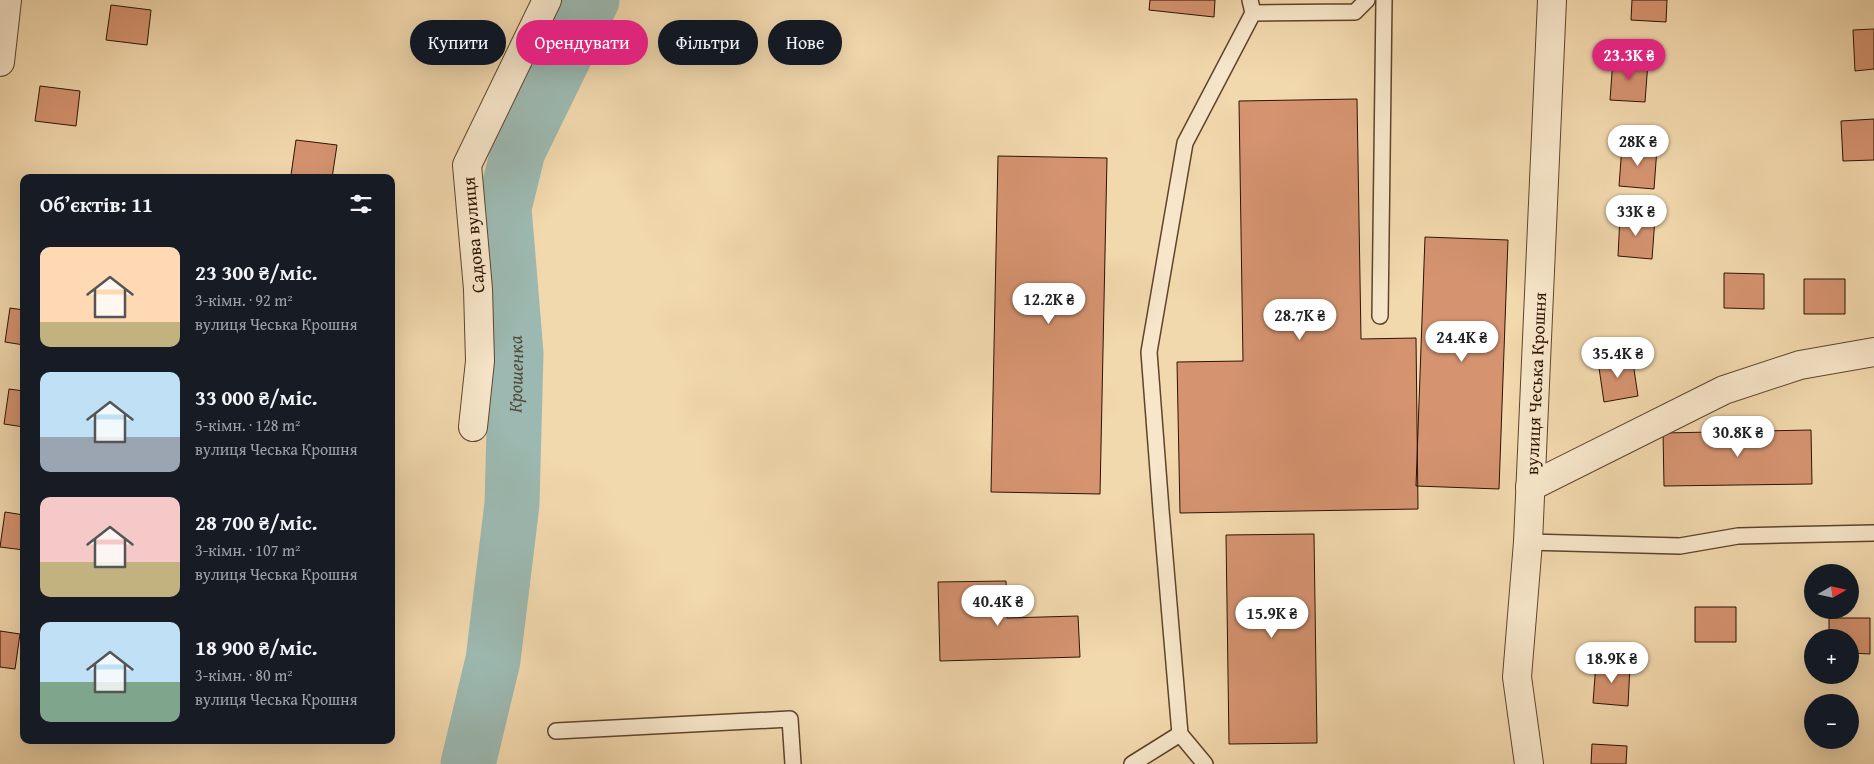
<!DOCTYPE html>
<html lang="uk">
<head>
<meta charset="utf-8">
<style>
  body { margin:0; font-family:"Gentium Book Plus",serif; background:#20242c; color:#f1f3f6; height:100vh; display:flex; flex-direction:column; font-size:19px; white-space:nowrap }
  * { box-sizing:border-box; margin:0 }
  p { font-size:16px; color:#9ea1a6 }
  .icon { flex:none; width:28px; height:28px; fill:none; stroke:currentColor; stroke-width:2; stroke-linecap:round; stroke-linejoin:round }
  .map { position:relative; flex:1; overflow:hidden }
  .side { position:absolute; left:20px; top:174px; width:375px; height:570px; display:flex; flex-direction:column; background:#171b24; border-radius:10px; box-shadow:0 5px 20px #0002 }
  .side>* { flex:none }
  .hud { position:absolute; left:410px; top:20px; width:475px; height:45px; display:flex; gap:10px }
  .needle { width:32px; rotate:81deg }
  .controls { position:absolute; left:1804px; top:564px; display:grid; gap:10px }
  .controls a { display:grid; place-items:center; width:55px; height:55px; border-radius:50%; background:#171b24; box-shadow:0 5px 20px #0002; font-size:25px }
  .price { position:absolute; translate:-50% -42px; padding:0 11px; border-radius:18px; background:#fff; color:#222; font-size:16px; line-height:32px; filter:drop-shadow(0 1px 2px #0008) }
  .price::after { content:''; position:absolute; left:50%; top:30px; width:15px; height:11px; margin-left:-8px; background:inherit; clip-path:polygon(0 0,100% 0,50% 100%) }
  .price.selected { background:#db2777; color:#fff }
  ul { padding:0; list-style:none }
  li { display:flex; align-items:center; gap:15px; height:125px; padding:0 20px }
  li span { display:grid; place-items:center; flex:none; width:140px; height:100px; border-radius:10px; color:#555 }
  li>.icon { margin-inline-start:auto }
  span .icon { width:60px; height:60px; fill:#fffc; stroke-width:1 }
  li b { font-size:21px }
  h2 { display:flex; justify-content:space-between; align-items:center; height:60px; padding:0 20px; font-size:21px }
  .pill { padding:0 18px; border-radius:22px; background:#171b24; box-shadow:0 5px 20px #0002; font-size:18px; line-height:45px }
  .pill.selected { background:#db2777; color:#fff }
  .map>svg:first-child { display:block }
</style>
</head>
<body>
<div class="map">
<svg width="1874" height="764" viewBox="0 0 1874 764">
  <rect width="100%" height="100%" fill="#f2d8ad"/>
  <filter id="stains"><feTurbulence type="fractalNoise" baseFrequency=".004" numOctaves="4"/><feColorMatrix values="0 0 0 0 .2 0 0 0 0 .09 0 0 0 0 .02 0 0 0 .5 -.17"/></filter>
  <radialGradient id="worn" r=".72"><stop offset=".6" stop-color="#630" stop-opacity="0"/><stop offset="1" stop-color="#630" stop-opacity=".3"/></radialGradient>
  <g fill="none" stroke-linecap="round" stroke-linejoin="round">
    <path stroke="#9cb9b1" stroke-width="55" id="s1" d="M468 764 493 660 512 504 516 353 504 208 518 151 592 0"/>
  </g>
  <path fill="#d59370" stroke="#2d1300" d="M1150 0H1215L1214 17 1149 10Z
    M1632 0H1667L1666 22 1631 20Z
    M111 5 151 10 147 45 106 40Z
    M1874 29V69L1855 71 1853 30Z
    M1613 59 1648 62 1645 102 1610 100Z
    M40 86 80 91 76 126 35 121Z
    M1357 99 1361 339 1416 338 1418 509 1180 513 1177 362 1243 361 1239 101Z
    M1874 119V160L1843 161 1841 121Z
    M296 140 337 145 332 178H312L291 175Z
    M1622 146 1657 148 1654 189 1619 186Z
    M998 156 1107 158 1100 494 991 492Z
    M1620 216 1655 218 1652 259 1618 256Z
    M1425 237 1508 240 1499 489 1416 486Z
    M1724 273 1764 274V309L1724 308Z
    M1804 279H1845V314H1804Z
    M10 308 24 310V345L5 342Z
    M1632 356 1638 396 1604 402 1598 361Z
    M9 389 24 391V427L4 424Z
    M1811 430 1812 484 1664 486 1663 433Z
    M5 512 24 515V550L0 547Z
    M1314 534 1317 743 1229 744 1226 535Z
    M1006 581 1007 618 1078 616 1080 657 940 661 938 582Z
    M1695 607H1736V642H1695Z
    M1829 618H1870V654L1850 653V638H1829Z
    M0 631 20 634 15 669 0 667Z
    M1596 663 1630 665 1628 706 1593 703Z
    M1592 744 1627 746 1626 764H1591Z"/>
  <g fill="none" stroke-linecap="round" stroke-linejoin="round">
    <defs>
      <path id="lane" d="M1253 13 1355 12 1367 0
        M1380 316 1384 0
        M1528 542 1680 546 1738 536 1874 533
        M556 731 790 719 793 764
        M1132 764 1180 734
        M1205 764 1180 734 1161 510 1149 352 1185 143 1253 13 1250 0"/>
      <g id="street">
        <path d="M0 62 7 0"/>
        <path d="M473 427 480 361 478 289 467 165 547 0"/>
        <path d="M1530 487 1724 390 1800 365 1874 352"/>
        <path id="s2" d="M1529 764 1517 677 1528 542 1552 0"/>
      </g>
    </defs>
    <use href="#lane" stroke="#5e442b" stroke-width="18"/>
    <use href="#street" stroke="#5e442b" stroke-width="30"/>
    <use href="#lane" stroke="#f7e6ca" stroke-width="15"/>
    <use href="#street" stroke="#f7e6ca" stroke-width="28"/>
  </g>
  <g text-anchor="middle" dominant-baseline="central" stroke-width="5" stroke-linejoin="round" paint-order="stroke">
    <g font-size="18" fill="#2d1300" stroke="#f7e6ca">
      <text transform="translate(473 235) rotate(-95)">Садова вулиця</text>
      <text stroke="none"><textPath href="#s2" startOffset="382">вулиця Чеська Крошня</textPath></text>
    </g>
    <g font-size="19" font-style="italic" fill="#544d3e" stroke="#f7e6ca">
      <text stroke="none"><textPath href="#s1" startOffset="394">Крошенка</textPath></text>
    </g>
  </g>
  <rect width="100%" height="100%" filter="url(#stains)"/>
  <rect width="100%" height="100%" fill="url(#worn)"/>
</svg>
<div class="controls">
<a><svg class="needle" viewBox="-14 -14 28 28"><path d="M0-13l5 13h-10z" fill="#e53935"/><path d="M0 13l5-13h-10z" fill="#9ea1a6"/></svg></a>
<a>+</a>
<a>−</a>
</div>
<b class="price selected" style="left:1629px;top:81px">23.3K ₴</b>
<b class="price" style="left:1638px;top:167px">28K ₴</b>
<b class="price" style="left:1636px;top:237px">33K ₴</b>
<b class="price" style="left:1049px;top:325px">12.2K ₴</b>
<b class="price" style="left:1300px;top:341px">28.7K ₴</b>
<b class="price" style="left:1462px;top:363px">24.4K ₴</b>
<b class="price" style="left:1618px;top:379px">35.4K ₴</b>
<b class="price" style="left:1738px;top:458px">30.8K ₴</b>
<b class="price" style="left:998px;top:627px">40.4K ₴</b>
<b class="price" style="left:1272px;top:639px">15.9K ₴</b>
<b class="price" style="left:1612px;top:684px">18.9K ₴</b>
<div class="hud">
<a class="pill">Купити</a>
<a class="pill selected">Орендувати</a>
<a class="pill">Фільтри</a>
<a class="pill">Нове</a>
</div>
<section class="side">
<h2>Об’єктів: 11<svg class="icon" aria-label="filters" viewBox="0 0 24 24"><path d="M4 7h16M4 17h16"/><circle cx="9" cy="7" r="2"/><circle cx="15" cy="17" r="2"/></svg></h2>
<ul>
<li><span style="background:linear-gradient(#ffd9b3 75%,#c2b280 0)"><svg class="icon" aria-label="home" viewBox="0 0 24 24"><path d="M3 11l9-7 9 7M6 9v11h12V9"/></svg></span><div><b>23 300 ₴/міс.</b><p>3-кімн. · 92 m²</p><p>вулиця Чеська Крошня</p></div></li>
<li><span style="background:linear-gradient(#bfe0f5 65%,#9aa5b1 0)"><svg class="icon" aria-label="home" viewBox="0 0 24 24"><path d="M3 11l9-7 9 7M6 9v11h12V9"/></svg></span><div><b>33 000 ₴/міс.</b><p>5-кімн. · 128 m²</p><p>вулиця Чеська Крошня</p></div></li>
<li><span style="background:linear-gradient(#f6c9c9 65%,#c2b280 0)"><svg class="icon" aria-label="home" viewBox="0 0 24 24"><path d="M3 11l9-7 9 7M6 9v11h12V9"/></svg></span><div><b>28 700 ₴/міс.</b><p>3-кімн. · 107 m²</p><p>вулиця Чеська Крошня</p></div></li>
<li><span style="background:linear-gradient(#bfe0f5 60%,#7fa58c 0)"><svg class="icon" aria-label="home" viewBox="0 0 24 24"><path d="M3 11l9-7 9 7M6 9v11h12V9"/></svg></span><div><b>18 900 ₴/міс.</b><p>3-кімн. · 80 m²</p><p>вулиця Чеська Крошня</p></div></li>
</ul>
</section>
</div>
</body>
</html>
